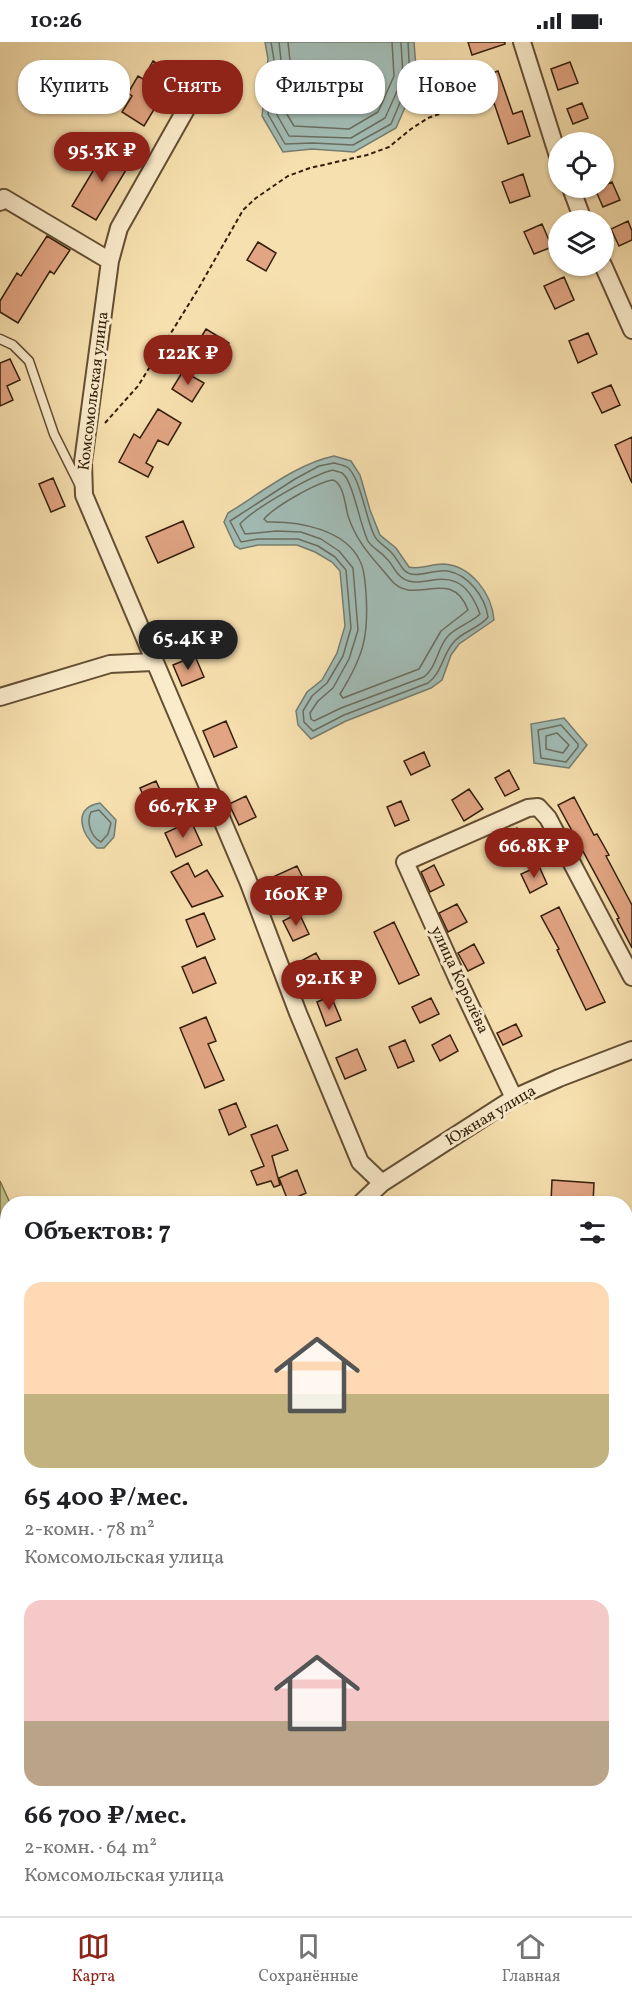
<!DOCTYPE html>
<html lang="ru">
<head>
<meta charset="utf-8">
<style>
  body { margin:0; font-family:Vollkorn,serif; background:#f6f6f6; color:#202124; height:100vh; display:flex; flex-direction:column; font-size:22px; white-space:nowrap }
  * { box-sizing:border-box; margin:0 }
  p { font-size:20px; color:#757577 }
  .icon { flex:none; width:33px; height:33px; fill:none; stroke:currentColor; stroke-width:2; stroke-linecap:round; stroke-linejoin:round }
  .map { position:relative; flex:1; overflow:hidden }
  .panel { position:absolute; left:0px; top:1154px; width:633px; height:722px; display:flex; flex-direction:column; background:#fff; border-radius:24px 24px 0 0; box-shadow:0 2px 4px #0004 }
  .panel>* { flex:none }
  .banner { position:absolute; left:18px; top:18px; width:597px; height:54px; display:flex; gap:12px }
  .fabs { position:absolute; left:548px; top:90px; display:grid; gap:12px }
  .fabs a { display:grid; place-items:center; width:66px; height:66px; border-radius:50%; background:#fff; box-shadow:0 2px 4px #0004; font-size:30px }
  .price { position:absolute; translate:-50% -51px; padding:0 14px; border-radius:21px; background:#8f2418; color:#fff; font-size:20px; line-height:39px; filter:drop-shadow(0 2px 3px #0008) }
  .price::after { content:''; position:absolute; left:50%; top:36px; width:18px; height:14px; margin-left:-9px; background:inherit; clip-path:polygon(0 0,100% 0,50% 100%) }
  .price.selected { background:#222; color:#fff }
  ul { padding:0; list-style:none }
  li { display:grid; align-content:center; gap:12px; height:318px; padding:0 24px }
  li span { display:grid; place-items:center; height:186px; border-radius:18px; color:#555 }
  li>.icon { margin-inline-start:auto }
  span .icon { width:108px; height:108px; fill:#fffc; stroke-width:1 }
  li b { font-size:26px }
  h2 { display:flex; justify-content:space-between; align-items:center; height:72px; padding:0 24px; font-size:26px }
  .chip { padding:0 21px; border-radius:24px; background:#fff; box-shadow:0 2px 4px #0004; font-size:21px; line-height:54px }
  .chip.selected { background:#8f2418; color:#fff }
  .status { display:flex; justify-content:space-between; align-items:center; height:42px; padding:0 30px; background:#fff; direction:ltr }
  .status svg { height:16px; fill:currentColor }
  .tab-bar { display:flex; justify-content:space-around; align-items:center; height:84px; border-top:2px solid #e0e0e0; background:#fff; font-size:16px; color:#757577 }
  .tab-bar a { display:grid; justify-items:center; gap:3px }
  .tab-bar .selected { color:#8f2418 }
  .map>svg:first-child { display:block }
</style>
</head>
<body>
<div class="status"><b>10:26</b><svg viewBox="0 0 49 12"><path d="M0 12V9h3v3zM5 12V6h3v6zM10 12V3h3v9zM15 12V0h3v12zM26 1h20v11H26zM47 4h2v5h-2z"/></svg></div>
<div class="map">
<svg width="632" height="1874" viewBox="0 0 632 1874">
  <rect width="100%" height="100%" fill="#f7e0af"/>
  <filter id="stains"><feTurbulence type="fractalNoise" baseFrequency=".00333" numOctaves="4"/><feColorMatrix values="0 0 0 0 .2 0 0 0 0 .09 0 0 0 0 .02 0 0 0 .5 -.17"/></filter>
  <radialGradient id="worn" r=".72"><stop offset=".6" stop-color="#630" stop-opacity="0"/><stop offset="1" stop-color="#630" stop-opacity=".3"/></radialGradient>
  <path fill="#c0c188" stroke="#7a7049" stroke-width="1.5" d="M0 1139 10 1161H8V1365L0 1369Z"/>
  <path fill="#a1bbb4" stroke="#757d70" stroke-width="1.5" d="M265 0H414L417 38 396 86 354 110 312 107 283 110 262 74 268 17Z
    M334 414 351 419 360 433 370 468 380 493 396 506 409 525C420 528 431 522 443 522 471 523 492 552 494 578L459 602 451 613 442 638 431 646 346 679 311 697 298 683 296 669 307 650 322 638 337 611 345 584 340 529 332 520 315 510 297 503H258L240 507 235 504 224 480 228 471C261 451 296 422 334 414Z
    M564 676 587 703 569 726 534 721 531 682Z
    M100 761 116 778 114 795 104 806H97C81 792 72 766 100 761Z
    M30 1868H172V1874H25Z"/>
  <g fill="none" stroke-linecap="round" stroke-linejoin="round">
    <path stroke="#6a6d5f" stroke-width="1.5" d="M271 0 274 18 268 72 285 102 313 101 353 103 391 82 410 37 408 0
      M279 0 281 18 276 71 289 94 351 96 385 76 403 36 401 0
      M288 0 290 19 285 69 294 84 349 87 378 70 394 34 392 0
      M334 421C338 422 344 423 347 425 360 434 366 477 374 493 377 500 385 504 390 509 396 515 399 522 404 528 414 539 435 526 448 529 469 533 485 555 488 575 479 587 462 589 453 601 442 614 442 631 428 641L344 673 313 689 304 680 303 669 312 654 327 641 343 614 351 586 346 528 335 515 318 504 298 497H258L241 500 230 479 295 437 319 424Z
      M333 428C334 429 341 430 342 431 353 438 360 484 368 499 372 506 380 509 385 515 391 520 394 528 399 533 420 556 457 509 480 572 471 581 456 585 448 594 437 606 437 625 424 635L341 666 314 679 311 677 310 671 318 659 333 646 349 617 358 588 353 526 339 509 321 497 301 490 276 489 245 492 240 482C253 467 314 432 333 428Z
      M333 438C344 442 345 463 348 474 358 503 373 516 391 538 414 566 451 523 468 568L441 589 419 627 343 656 340 652C363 615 369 595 366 551 365 541 365 528 360 519 345 487 298 479 267 480L264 477C274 465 317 440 333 438Z
      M561 683 578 702V705L566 720 541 716 538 688Z
      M557 691 569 703 563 711 546 707V694Z
      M99 768 111 781 108 792 101 800C91 795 86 780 91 770Z"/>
  </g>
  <path fill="#e2a583" stroke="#331f0a" stroke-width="1.5" d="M468 0H505V2L472 13Z
    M153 19 175 33 144 84 122 70 132 54 128 51 138 34 143 37Z
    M570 20 578 41 558 48 551 27Z
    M498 29 513 72 522 69 530 94 508 102 494 61 491 63 481 35Z
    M582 61 588 76 573 82 567 67Z
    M108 104 132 118 96 178 72 164Z
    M523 132 530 154 510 161 502 140Z
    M612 140 620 158 603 165 595 147Z
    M628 179 632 189V198L619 204 611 187Z
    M542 182 552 205 534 212 524 190Z
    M47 194 70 208 54 232 50 229 18 281 0 270V259L17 231 21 234Z
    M258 200 276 211 266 229 247 218Z
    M564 235 574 258 555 267 544 244Z
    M206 287 229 301 217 321 194 307Z
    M588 291 597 312 578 321 569 299Z
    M10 317 20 338 7 344 13 358 0 364V321Z
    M183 329 204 341 192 360 172 347Z
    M611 343 620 363 602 371 592 351Z
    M158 367 181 381 168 403 158 398 146 421 153 425 148 435 119 420 134 392 140 396Z
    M632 395V441L615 403Z
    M53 436 65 464 51 470 39 442Z
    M183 479 194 505 158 521 146 495Z
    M195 614 204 635 182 644 173 623Z
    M226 679 237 705 214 715 203 689Z
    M424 710 430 724 411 733 404 719Z
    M509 728 519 747 505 754 495 736Z
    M156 739 167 763 150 770 140 746Z
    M469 747 483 767 464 779 452 758Z
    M246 754 256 775 239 783 229 762Z
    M574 755 594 793 597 792 609 813 606 814 632 863V906L617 877 619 876 558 763Z
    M401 759 409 778 395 784 387 765Z
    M191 779 202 803 176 815 165 791Z
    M517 786 527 804 509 814 499 796Z
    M188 821 195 835 207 828 223 854 192 865 171 830Z
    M434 823 444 843 430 850 421 830Z
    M297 824 306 842 273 858 264 839Z
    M539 824 547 842 530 851 521 832Z
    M457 862 467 880 448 890 439 871Z
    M559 865 605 960 586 968 557 908 559 907 541 874Z
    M204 871 215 897 197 905 186 878Z
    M299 871 309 892 293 899 283 879Z
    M394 880 419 933 399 942 374 890Z
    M474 902 484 921 468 929 458 911Z
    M316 911 327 931 310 940 299 920Z
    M205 915 216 941 193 951 182 925Z
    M331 954 341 978 326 984 317 960Z
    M431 956 439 972 420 981 412 965Z
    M206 975 216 999 208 1002 224 1038 205 1046 180 986Z
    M516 982 522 994 503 1003 497 991Z
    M450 993 458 1009 440 1019 432 1003Z
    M405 998 414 1019 398 1026 389 1005Z
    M357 1007 366 1028 345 1037 336 1016Z
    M236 1061 246 1085 229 1093 219 1068Z
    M277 1083 288 1108 272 1114 280 1143 274 1145 271 1139 257 1143 251 1129 264 1124 251 1093Z
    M297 1128 306 1151 288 1159 279 1136Z
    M552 1138 594 1141 593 1161 551 1160Z"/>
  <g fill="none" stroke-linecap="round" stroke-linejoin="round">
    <defs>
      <path id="service" d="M0 297 13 303 29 319 54 392 80 444"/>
      <path id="minor" d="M522 0 558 114
        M194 53 119 186 110 219 83 420 84 453 248 839 298 971 360 1120 382 1141
        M571 146 583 178
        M0 160 4 156 110 219
        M603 223 632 288
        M0 655 110 622 153 620
        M514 1056 458 938 405 820 528 766 538 765 548 776 632 935
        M361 1161 382 1141 514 1056 559 1036 632 1008
        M0 1385 8 1381"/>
    </defs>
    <use href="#service" stroke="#644f33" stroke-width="11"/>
    <use href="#minor" stroke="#644f33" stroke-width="20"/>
    <path stroke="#331f0a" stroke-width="2" stroke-dasharray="4.5 3" stroke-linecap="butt" d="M105 381 138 344 197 249 243 168 256 156 288 134 310 126 367 113 389 105 411 87 428 76 462 64"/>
    <use href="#service" stroke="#faebcb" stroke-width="8"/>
    <use href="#minor" stroke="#faebcb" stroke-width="16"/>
  </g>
  <g text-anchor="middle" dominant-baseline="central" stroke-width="6" stroke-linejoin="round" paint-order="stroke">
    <g font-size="16" fill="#331f0a" stroke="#faebcb">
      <text transform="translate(94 349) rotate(-83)">Комсомольская улица</text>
      <text transform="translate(459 938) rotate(65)">улица Королёва</text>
      <text transform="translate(491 1074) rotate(-31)">Южная улица</text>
    </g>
  </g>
  <rect width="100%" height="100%" filter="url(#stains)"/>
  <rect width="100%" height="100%" fill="url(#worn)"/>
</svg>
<div class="fabs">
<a><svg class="icon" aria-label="locate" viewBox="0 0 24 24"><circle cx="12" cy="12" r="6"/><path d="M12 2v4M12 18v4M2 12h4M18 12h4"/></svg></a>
<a><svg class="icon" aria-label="layers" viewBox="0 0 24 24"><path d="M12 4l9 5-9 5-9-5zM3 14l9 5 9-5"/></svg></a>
</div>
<b class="price" style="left:102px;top:141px">95.3K ₽</b>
<b class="price" style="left:188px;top:344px">122K ₽</b>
<b class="price selected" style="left:188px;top:629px">65.4K ₽</b>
<b class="price" style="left:183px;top:797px">66.7K ₽</b>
<b class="price" style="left:534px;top:837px">66.8K ₽</b>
<b class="price" style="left:296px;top:885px">160K ₽</b>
<b class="price" style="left:329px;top:969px">92.1K ₽</b>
<div class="banner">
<a class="chip">Купить</a>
<a class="chip selected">Снять</a>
<a class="chip">Фильтры</a>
<a class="chip">Новое</a>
</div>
<section class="panel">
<h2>Объектов: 7<svg class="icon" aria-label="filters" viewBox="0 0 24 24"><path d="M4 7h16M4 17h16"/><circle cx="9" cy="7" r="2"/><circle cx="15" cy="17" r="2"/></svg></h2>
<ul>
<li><span style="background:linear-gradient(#ffd9b3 60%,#c2b280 0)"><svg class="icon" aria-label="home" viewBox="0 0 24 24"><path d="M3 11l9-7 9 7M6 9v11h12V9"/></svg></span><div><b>65 400 ₽/мес.</b><p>2-комн. · 78 m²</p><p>Комсомольская улица</p></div></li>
<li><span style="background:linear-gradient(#f6c9c9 65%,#b9a48a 0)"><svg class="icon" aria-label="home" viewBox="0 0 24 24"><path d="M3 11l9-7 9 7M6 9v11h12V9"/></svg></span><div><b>66 700 ₽/мес.</b><p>2-комн. · 64 m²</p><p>Комсомольская улица</p></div></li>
</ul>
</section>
</div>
<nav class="tab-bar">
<a class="selected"><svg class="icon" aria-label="map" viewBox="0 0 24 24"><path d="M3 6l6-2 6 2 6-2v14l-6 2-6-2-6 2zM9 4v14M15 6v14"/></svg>Карта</a>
<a><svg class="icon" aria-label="saved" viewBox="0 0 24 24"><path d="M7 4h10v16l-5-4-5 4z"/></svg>Сохранённые</a>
<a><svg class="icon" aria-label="home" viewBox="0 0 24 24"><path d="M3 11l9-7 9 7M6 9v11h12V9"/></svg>Главная</a>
</nav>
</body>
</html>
